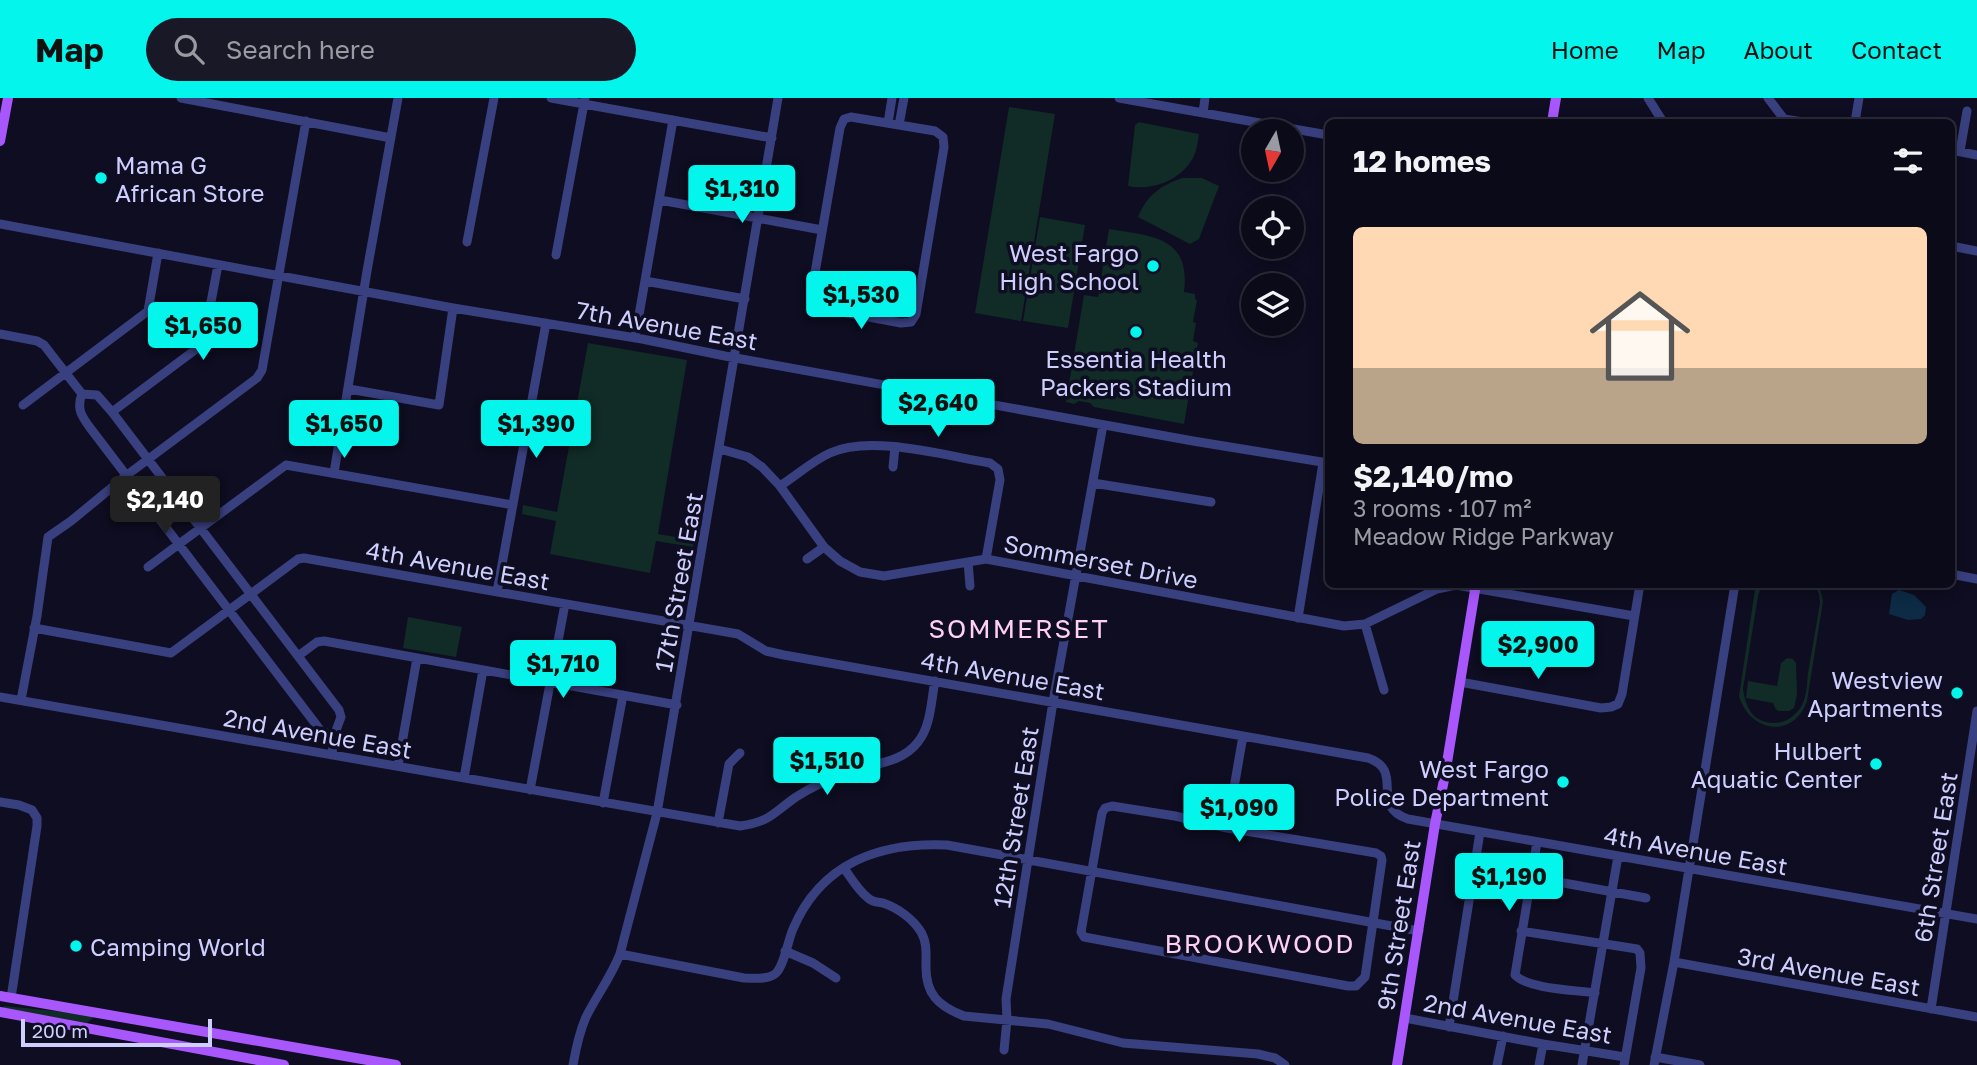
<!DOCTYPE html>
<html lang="en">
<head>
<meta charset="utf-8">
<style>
  body { margin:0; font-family:"Golos Text",sans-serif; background:#181826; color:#f1f3f6; height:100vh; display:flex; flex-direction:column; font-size:26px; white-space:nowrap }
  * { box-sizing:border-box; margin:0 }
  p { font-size:23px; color:#999aa2 }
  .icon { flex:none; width:38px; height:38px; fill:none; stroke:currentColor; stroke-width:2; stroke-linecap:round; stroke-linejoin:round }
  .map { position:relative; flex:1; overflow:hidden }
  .drawer { position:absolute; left:1325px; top:21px; width:630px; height:469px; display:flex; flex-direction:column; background:#0a0a19; border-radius:10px; box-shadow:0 4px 18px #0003,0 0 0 2px #2a2b38 }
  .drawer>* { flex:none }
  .needle { width:46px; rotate:189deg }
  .controls { position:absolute; left:1241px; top:21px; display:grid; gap:14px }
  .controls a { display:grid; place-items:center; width:63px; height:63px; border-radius:50%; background:#0a0a19; box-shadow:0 4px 18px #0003,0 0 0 2px #2a2b38; font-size:35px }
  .scale { position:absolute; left:21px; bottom:18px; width:191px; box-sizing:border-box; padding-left:7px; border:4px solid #cecffe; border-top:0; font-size:19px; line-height:24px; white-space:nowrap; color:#cecffe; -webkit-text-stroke:5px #0e0d21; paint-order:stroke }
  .price { position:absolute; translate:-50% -60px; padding:0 16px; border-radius:7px; background:#03f5ec; color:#111; font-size:23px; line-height:46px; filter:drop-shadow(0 2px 4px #0008) }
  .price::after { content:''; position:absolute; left:50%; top:42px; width:21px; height:16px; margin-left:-10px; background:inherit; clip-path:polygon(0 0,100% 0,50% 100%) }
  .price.on { background:#222; color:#fff }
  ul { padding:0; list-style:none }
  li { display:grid; align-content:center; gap:14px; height:371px; padding:0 28px }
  li span { display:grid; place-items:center; height:217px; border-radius:10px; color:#555 }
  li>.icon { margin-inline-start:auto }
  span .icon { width:126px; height:126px; fill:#fffc; stroke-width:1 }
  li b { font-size:30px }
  h2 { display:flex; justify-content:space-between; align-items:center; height:84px; padding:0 28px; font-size:30px }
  header { display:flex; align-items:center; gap:42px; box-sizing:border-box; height:98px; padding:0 35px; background:#03f5ec; color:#111 }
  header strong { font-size:33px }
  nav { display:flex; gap:38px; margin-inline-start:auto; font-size:24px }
  .search { width:490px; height:63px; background:#181826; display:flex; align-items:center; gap:18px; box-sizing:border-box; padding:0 24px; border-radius:38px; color:#999aa2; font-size:26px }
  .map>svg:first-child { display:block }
</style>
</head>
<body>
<header>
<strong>Map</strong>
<div class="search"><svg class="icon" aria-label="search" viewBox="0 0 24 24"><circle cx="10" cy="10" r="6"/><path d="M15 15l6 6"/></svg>Search here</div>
<nav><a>Home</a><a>Map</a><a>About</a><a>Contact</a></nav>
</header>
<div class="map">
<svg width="1977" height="967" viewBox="0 0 1977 967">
  <rect width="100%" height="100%" fill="#0e0d21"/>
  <path fill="#112b26" d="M1009 9 1055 16 1021 223 975 215Z
    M1139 24 1199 36C1198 43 1197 51 1194 58 1182 82 1153 93 1128 88L1135 27Z
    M1183 80H1202L1219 88 1199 141 1190 146 1138 119C1147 97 1161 87 1183 80Z
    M1040 119 1085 127 1068 230 1023 223Z
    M1109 131C1151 138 1191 138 1184 194L1195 196V201L1197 202 1193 224 1196 225 1193 243 1198 245 1184 326 1094 309 1090 305 1079 303 1074 306 1066 304 1084 197 1098 199Z
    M588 245 687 262 658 436 694 442 693 449 656 443 650 475 550 456 556 423 522 416 523 407 557 414Z
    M1758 487H1762L1758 498 1743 591C1745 605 1750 620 1766 624 1781 628 1795 620 1802 607 1807 597 1807 585 1808 575 1812 552 1816 529 1820 505L1819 496 1815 487H1819L1823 503 1807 603C1794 641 1750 635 1739 598L1755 492Z
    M408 519 462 529 456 559 403 550Z
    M1787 560 1793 561 1796 565 1797 597 1794 610 1789 613H1778L1775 610 1773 605 1746 600 1748 583 1777 588 1781 565Z
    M4 908 65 914 93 918V920L87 925 3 910Z"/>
  <path fill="#0d2b45" d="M1899 492 1914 497 1926 509 1925 517 1921 521 1908 522 1889 516 1892 496Z"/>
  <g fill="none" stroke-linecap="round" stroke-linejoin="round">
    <path stroke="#39407f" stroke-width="9" d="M181 0 391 40
      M551 0 772 40
      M1119 0 1328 37
      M1648 0 1663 24
      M1768 0 1784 21 1803 24
      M1203 15 1205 0
      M851 19 935 33 943 39 944 49 916 216 911 224 901 225 821 210 814 207 811 198 840 30 844 21Z
      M1855 24 1859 0
      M888 25 892 0
      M899 27 904 0
      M1951 52 1977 57
      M1960 53 1967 13
      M660 102 822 132
      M0 126 453 210 642 241 725 258 1193 343 1328 365
      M467 144 494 0
      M1951 148 1977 153
      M556 157 585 0
      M645 183 745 201
      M0 236 37 243 44 247 82 296
      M635 240 673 22
      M349 291 439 307 453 210
      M82 296 97 297 112 314 339 612 341 619 334 638 332 657
      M82 296C76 311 82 319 91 331L321 633 334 638
      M23 307 148 213 158 155
      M112 314 203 246 218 167
      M720 351 748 359 762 369 780 388 824 449 840 463 860 474 884 478 986 461 1344 528 1365 526 1437 491 1456 487 1634 518
      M893 369 895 349
      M334 375 367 173 398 0
      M1093 385 1211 404
      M780 388C796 378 812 363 830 355 871 336 946 358 990 365L998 371 1000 382 986 461
      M807 461 824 449
      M968 464 970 488
      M148 469 286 367 513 407
      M1951 476 1977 481
      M497 494 546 225
      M1298 520 1323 365
      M1365 526 1384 592
      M34 530 171 555 298 461 304 460 738 536 766 553 784 557 1368 660C1406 673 1368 707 1408 721L1977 821
      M298 558 317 544 324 543 677 607
      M1460 584 1601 610 1611 609 1618 606 1622 596 1640 486
      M0 599 740 728C770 724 773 715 796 699 813 688 831 680 850 673 873 665 901 666 918 644 931 628 931 603 935 583
      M21 602 37 518 48 439 71 423 127 377 257 280 262 272 306 23
      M398 668 417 560
      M464 680 483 572
      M530 692 565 506
      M0 704 19 707 32 712 37 720V728L11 900
      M603 705 623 597
      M1112 708 1175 718 1227 730 1376 755 1381 758 1382 762 1365 879 1356 888H1348L1084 839 1081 834 1102 715 1105 710Z
      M718 725 729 666 740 655
      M1227 730 1243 638
      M1537 744 1515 877C1528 891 1575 892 1595 895
      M844 770C851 780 858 792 868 800 872 804 877 804 883 805 898 810 913 821 921 834 927 844 926 855 926 866 925 896 938 908 964 918L1048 926 1123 945 1258 956 1275 960 1285 967
      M1531 779 1646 800
      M1521 833 1618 848 1637 851 1640 855 1641 870 1624 967
      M785 853 813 865 836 880
      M620 856 744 880C754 880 767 882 775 876 784 869 788 842 793 831 821 765 880 744 947 747L1419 833
      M1674 864 1977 919
      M1931 911 1977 613
      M1405 920 1543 946 1625 959
      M1449 929 1480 734
      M1004 952 1007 922 1006 901 1053 604 1103 327
      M1655 959 1700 967
      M573 967C576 950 579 935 586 919 597 897 611 879 620 856L657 715 778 0
      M1497 967 1503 938
      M1539 967 1543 946
      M1582 967 1618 758
      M1654 967 1674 864 1735 486"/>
    <path stroke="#a857fd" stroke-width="10" d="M1552 24 1556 0
      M0 43 8 0
      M0 898 396 967
      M0 914 284 967
      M1397 967 1435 726 1445 677 1476 486"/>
  </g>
  <g fill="#03f5ec" stroke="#0e0d21" stroke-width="2.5">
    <circle cx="101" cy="80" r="7"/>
    <circle cx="1153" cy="168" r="7"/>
    <circle cx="1136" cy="234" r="7"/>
    <circle cx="1957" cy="595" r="7"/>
    <circle cx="1876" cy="666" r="7"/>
    <circle cx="1563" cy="684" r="7"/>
    <circle cx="76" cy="848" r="7"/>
  </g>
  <g text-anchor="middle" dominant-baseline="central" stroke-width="7" stroke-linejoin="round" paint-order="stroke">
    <g font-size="24" fill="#cecffe" stroke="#0e0d21" text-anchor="end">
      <text x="115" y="66" text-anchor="start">Mama G<tspan x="115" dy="28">African Store</tspan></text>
      <text x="1139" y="154">West Fargo<tspan x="1139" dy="28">High School</tspan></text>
      <text x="1136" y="260" text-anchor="middle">Essentia Health<tspan x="1136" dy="28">Packers Stadium</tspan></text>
      <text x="1943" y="581">Westview<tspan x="1943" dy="28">Apartments</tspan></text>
      <text x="1862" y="652">Hulbert<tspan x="1862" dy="28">Aquatic Center</tspan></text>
      <text x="1549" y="670">West Fargo<tspan x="1549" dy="28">Police Department</tspan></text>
      <text x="90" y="848" text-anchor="start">Camping World</text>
    </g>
    <g font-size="24" fill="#cecffe" stroke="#0e0d21">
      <text transform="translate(667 227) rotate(10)">7th Avenue East</text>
      <text transform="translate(1101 463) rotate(11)">Sommerset Drive</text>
      <text transform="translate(458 467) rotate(10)">4th Avenue East</text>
      <text transform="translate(678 484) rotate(-80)">17th Street East</text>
      <text transform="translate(1013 577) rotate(10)">4th Avenue East</text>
      <text transform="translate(318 635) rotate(10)">2nd Avenue East</text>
      <text transform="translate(1015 719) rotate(-81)">12th Street East</text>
      <text transform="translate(1696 752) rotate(10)">4th Avenue East</text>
      <text transform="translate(1935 759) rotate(-81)">6th Street East</text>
      <text transform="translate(1398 827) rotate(-81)">9th Street East</text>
      <text transform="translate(1829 873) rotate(10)">3rd Avenue East</text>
      <text transform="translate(1518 920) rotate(10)">2nd Avenue East</text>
    </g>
    <g font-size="26" letter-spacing="2" fill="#fed0f4" stroke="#0e0d21">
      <text x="1019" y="530">SOMMERSET</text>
      <text x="1260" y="845">BROOKWOOD</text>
    </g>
  </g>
</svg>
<div class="controls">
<a><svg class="needle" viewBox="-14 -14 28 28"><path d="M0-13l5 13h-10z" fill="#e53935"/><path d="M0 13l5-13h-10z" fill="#999aa2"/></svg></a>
<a><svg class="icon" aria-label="locate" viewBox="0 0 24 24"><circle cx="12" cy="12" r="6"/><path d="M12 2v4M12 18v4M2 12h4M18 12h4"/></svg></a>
<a><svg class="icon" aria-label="layers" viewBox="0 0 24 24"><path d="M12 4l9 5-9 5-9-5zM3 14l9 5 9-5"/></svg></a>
</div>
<div class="scale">200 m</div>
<b class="price" style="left:742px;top:127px">$1,310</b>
<b class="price" style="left:861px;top:233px">$1,530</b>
<b class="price" style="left:203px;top:264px">$1,650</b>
<b class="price" style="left:938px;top:341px">$2,640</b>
<b class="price" style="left:344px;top:362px">$1,650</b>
<b class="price" style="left:536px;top:362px">$1,390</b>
<b class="price on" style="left:165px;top:438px">$2,140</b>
<b class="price" style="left:1538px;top:583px">$2,900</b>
<b class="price" style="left:563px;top:602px">$1,710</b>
<b class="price" style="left:827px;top:699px">$1,510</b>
<b class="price" style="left:1239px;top:746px">$1,090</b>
<b class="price" style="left:1509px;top:815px">$1,190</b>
<section class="drawer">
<h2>12 homes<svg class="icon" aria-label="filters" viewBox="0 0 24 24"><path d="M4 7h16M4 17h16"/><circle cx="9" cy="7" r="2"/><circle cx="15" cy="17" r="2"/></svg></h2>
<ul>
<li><span style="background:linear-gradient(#ffd9b3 65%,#b9a48a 0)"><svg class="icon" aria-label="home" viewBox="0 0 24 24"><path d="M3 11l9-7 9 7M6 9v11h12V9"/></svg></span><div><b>$2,140/mo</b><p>3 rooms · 107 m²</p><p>Meadow Ridge Parkway</p></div></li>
</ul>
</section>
</div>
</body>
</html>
